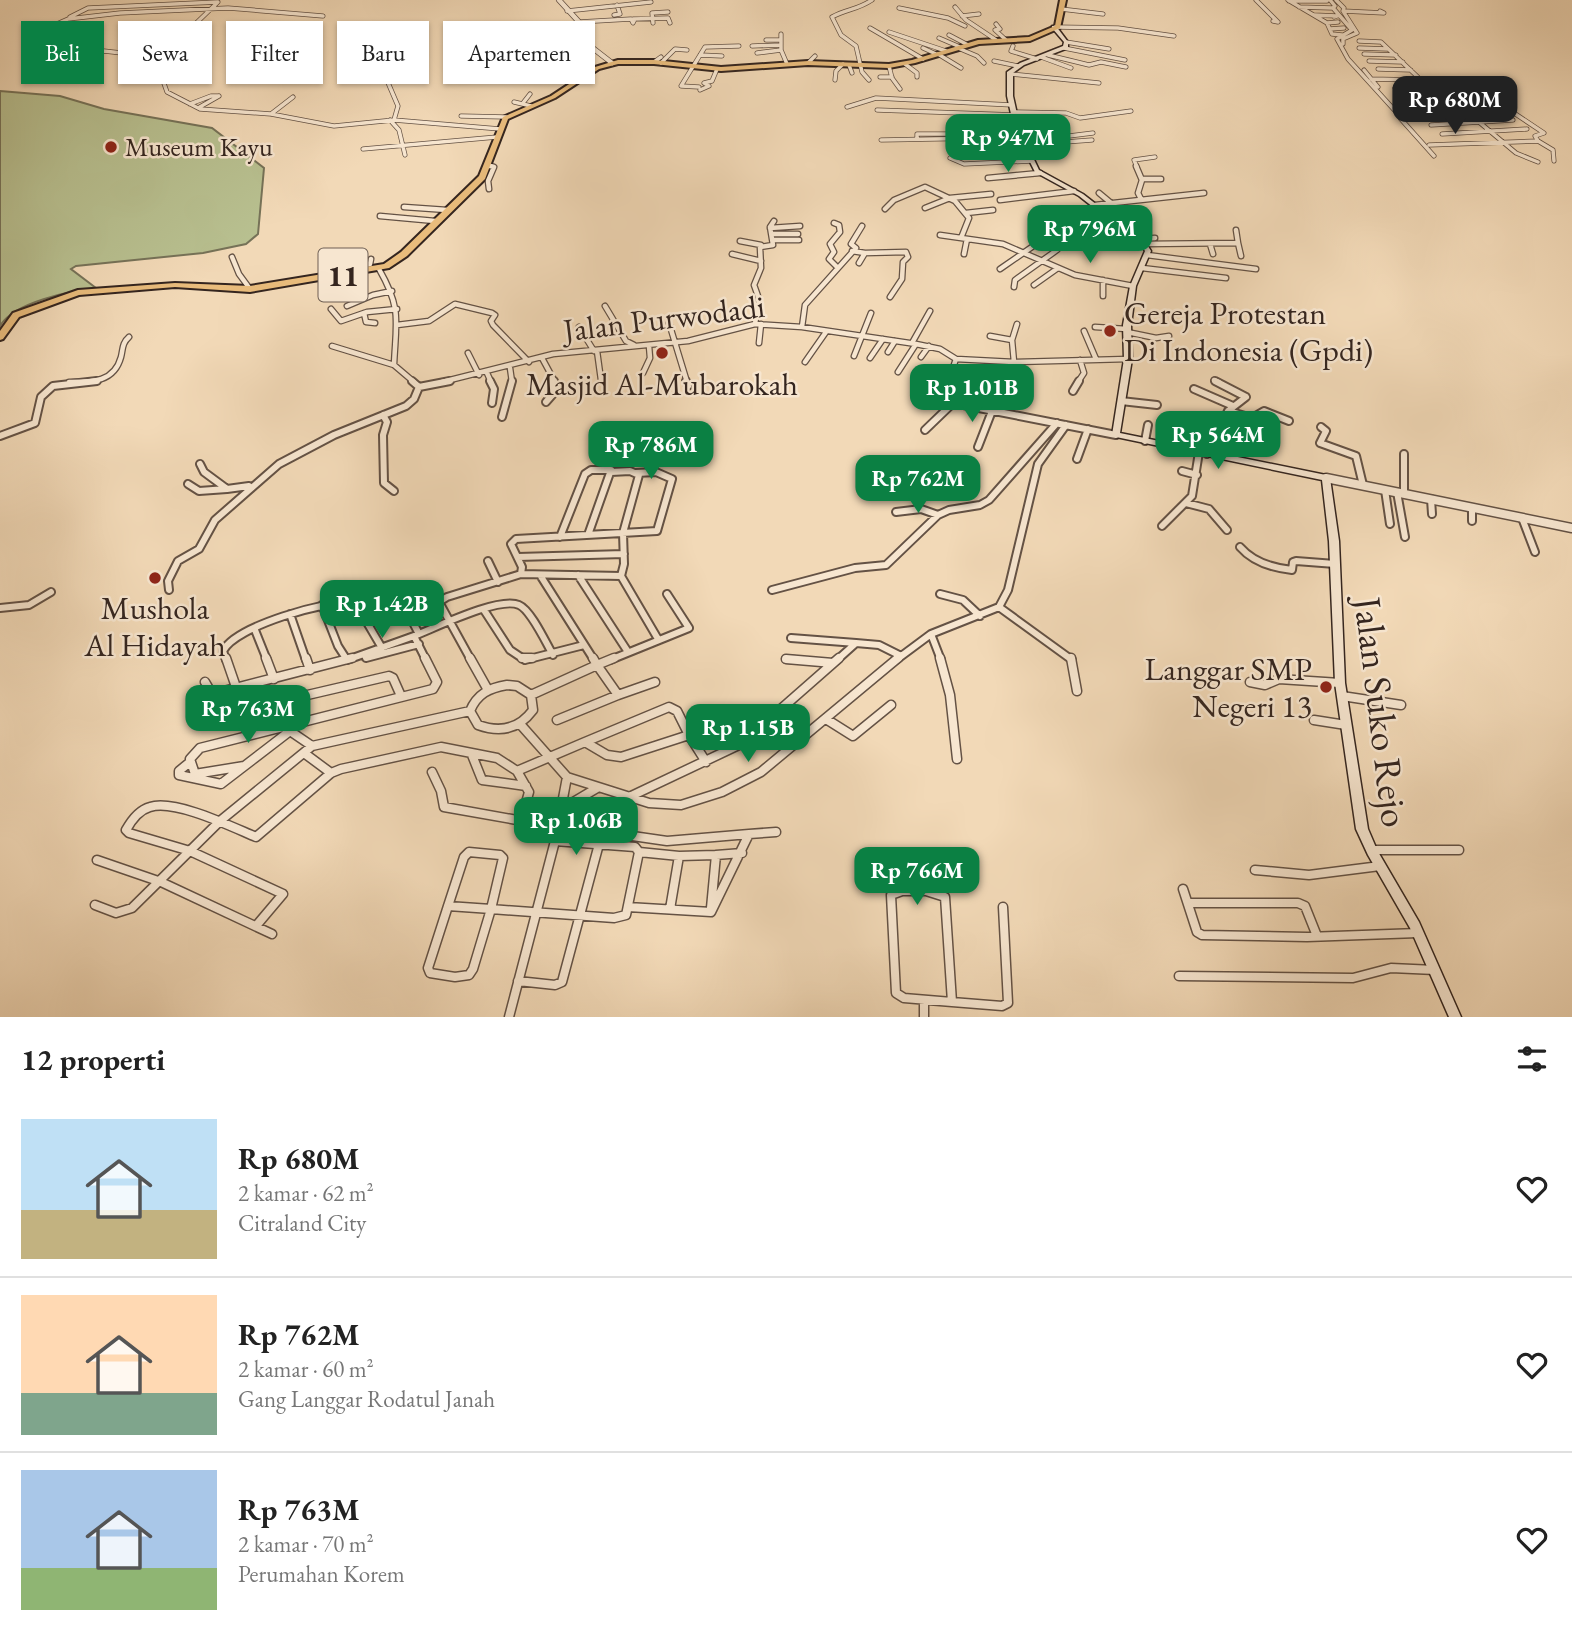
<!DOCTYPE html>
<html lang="id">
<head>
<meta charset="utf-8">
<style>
  body { margin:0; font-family:"EB Garamond",serif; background:#f6f6f6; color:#222; height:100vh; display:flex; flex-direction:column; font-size:26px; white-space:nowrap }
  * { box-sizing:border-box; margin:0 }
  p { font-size:23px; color:#767676 }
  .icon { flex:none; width:38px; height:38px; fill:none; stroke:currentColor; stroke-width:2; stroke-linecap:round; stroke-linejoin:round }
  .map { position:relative; height:1017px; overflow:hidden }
  .details { display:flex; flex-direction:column; background:#fff; flex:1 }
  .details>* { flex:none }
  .banner { position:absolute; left:21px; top:21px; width:700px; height:63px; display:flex; gap:14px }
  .price { position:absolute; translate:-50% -60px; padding:0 16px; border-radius:14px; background:#0b8043; color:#fff; font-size:23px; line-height:46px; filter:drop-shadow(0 2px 4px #0008) }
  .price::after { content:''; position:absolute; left:50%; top:42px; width:21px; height:16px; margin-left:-10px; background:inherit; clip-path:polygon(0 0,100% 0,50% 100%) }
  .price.on { background:#222; color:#fff }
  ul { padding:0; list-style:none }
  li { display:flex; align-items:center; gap:21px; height:175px; padding:0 21px }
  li+li { border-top:2px solid #e0e0e0 }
  li span { display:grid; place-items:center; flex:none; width:196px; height:140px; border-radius:0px; color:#555 }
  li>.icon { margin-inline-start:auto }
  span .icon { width:84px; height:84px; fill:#fffc; stroke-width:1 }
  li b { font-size:30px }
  h2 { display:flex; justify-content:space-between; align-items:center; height:84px; padding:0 21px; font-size:30px }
  .tag { padding:0 24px; border-radius:0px; background:#fff; box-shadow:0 2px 5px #0004; font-size:24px; line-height:63px }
  .tag.on { background:#0b8043; color:#fff }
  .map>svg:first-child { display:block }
</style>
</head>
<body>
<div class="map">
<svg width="1572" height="1017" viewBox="0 0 1572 1017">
  <rect width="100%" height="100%" fill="#f2d9b7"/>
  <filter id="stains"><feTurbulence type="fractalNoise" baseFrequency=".00286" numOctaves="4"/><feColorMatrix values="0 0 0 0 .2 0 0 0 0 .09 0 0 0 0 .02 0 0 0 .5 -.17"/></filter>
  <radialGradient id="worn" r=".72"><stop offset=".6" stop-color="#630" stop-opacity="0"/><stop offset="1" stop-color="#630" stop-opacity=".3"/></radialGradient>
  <path fill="#b8c090" stroke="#767258" stroke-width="2" d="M0 91 60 96 104 109 212 128 264 168 258 234 246 244 203 253 76 266 71 269 96 288C70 291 14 302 0 326Z"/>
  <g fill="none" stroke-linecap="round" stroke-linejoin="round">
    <defs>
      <path id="minor-far3" d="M1256 0 1278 22 1273 21
        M1288 0 1327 23 1338 22
        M1330 0 1335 6 1333 8 1352 30 1337 39 1348 59 1398 114
        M1336 0 1344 8 1343 11 1357 33 1343 39V44
        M1289 1H1327
        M955 7 966 20 996 40
        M1299 7 1332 8
        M899 8 948 18 965 26
        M1061 9 1103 14
        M567 11 651 2
        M1343 11 1384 13 1380 11
        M614 15 620 14 617 5
        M1314 15 1337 16 1334 17
        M323 16 228 8 120 13 68 19 41 31 43 42 58 52 104 51 139 55 156 61 167 92 200 109 271 114 334 126 394 120 500 129
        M962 16 979 14
        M70 17 88 8 218 2 188 31 167 66 161 71
        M633 19 668 18 670 23
        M579 22 631 19 633 23 635 19
        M653 23 652 13 668 12
        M1327 23 1332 34 1342 35
        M996 24 1000 29 995 30 1006 40
        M1055 27 1118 28 1174 36
        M870 28 923 59
        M1330 29 1344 28
        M889 32 946 51
        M781 34V50L787 64
        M949 35 968 45
        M939 38 960 47
        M766 40H781
        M1359 41 1381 42 1444 102
        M1066 42 1109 49
        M550 46H591
        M752 46 781 45
        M1013 46 1011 51 1037 59
        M923 48 936 54
        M958 48 977 56 984 63
        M1064 48 1125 60
        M1359 48 1388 49
        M757 53 781 50
        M938 54 961 68
        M1364 54 1396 55
        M700 55 722 56
        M1048 55 1089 65 1101 62 1126 67
        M1041 57 1071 68
        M994 61 1018 66
        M1369 61 1403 62
        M654 62 661 57
        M661 63 675 49 687 50
        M808 63 815 56
        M905 64 917 73V77
        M849 65 852 73
        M889 66 892 78 900 89
        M1378 69 1411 70
        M1364 70 1378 87
        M1010 74 1099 83
        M880 77H892
        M1371 79 1418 80
        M835 80 836 71 843 64
        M869 80 862 72 856 46 841 35 832 17C847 9 857 10 872 0
        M699 87 681 86 705 47 739 46
        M700 90 709 86 704 83 712 81 717 69
        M1397 90 1395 88 1456 94
        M1403 98 1436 95
        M514 102 531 106
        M523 103 530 94
        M190 104 211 96H219
        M1407 105 1483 100
        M847 107 876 98 1012 105
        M198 108 219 96
        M877 110 1016 115
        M1015 112 1066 113 1080 118 1131 111
        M271 114 293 97
        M1407 115 1508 109 1544 133 1535 136 1538 141 1429 145
        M461 116 506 117
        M1400 118 1434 156
        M390 120 399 130 405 155
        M394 120 398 106 383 71V50L398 44
        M1479 122 1516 153 1538 162
        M1431 125 1513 120
        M1442 134 1527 129
        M991 138 1029 141 1093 133
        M917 139V134H989
        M881 140 989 138V134L1018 132
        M1538 141 1553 150 1554 161
        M1025 145 1092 140
        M363 149 497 137
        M950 158 964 164 1032 161
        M488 165 494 167
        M1137 167 1134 160 1155 157"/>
      <path id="minor-far2" d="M1136 166 1142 180 1138 193 1141 199
        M988 178 1040 173
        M1142 179H1161
        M489 189 488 181 494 167 490 166
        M1099 193 1111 203
        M1000 200 1074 191
        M1095 205 1204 193
        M404 207 447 210
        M925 208 950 198 991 194
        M885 209 894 200 925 187 955 201 969 218 961 238
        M966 213 993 210
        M1107 215 1125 212
        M380 216 435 221
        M834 223 839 225 840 232 830 244 834 252 829 259 837 267
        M1117 223 1145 220
        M1042 224 1103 212
        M770 228 800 226
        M1236 230 1238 243
        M773 234H798
        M940 235 1003 244 1075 275 1133 286
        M1138 239 1155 238
        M773 240H799
        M740 241 761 245
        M1144 244 1238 243 1241 256
        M1210 244 1213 254
        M852 251 865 253 859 263
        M865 253 906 252 908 257 903 262 902 279 890 297
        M732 254 761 261
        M964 254 967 239
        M1147 255 1256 269
        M232 257 239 274 250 289
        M1142 268 1226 278
        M379 269C402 309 396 321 394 365L414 382
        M1000 269 1042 240
        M336 276V272L370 264 371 259
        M1103 280V296
        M1034 285 1058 268
        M1014 287 1015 280 1057 250
        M347 306 373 295 392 291
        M605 306 626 341 634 345
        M331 309 341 321 367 312 397 309
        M364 313 366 322 375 323
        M669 323 687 382
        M755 324 759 299 754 285 761 268 760 247 773 245 770 227 774 221
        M397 325 429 321 455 304 492 313 495 315 491 321 493 325 529 362
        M579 327 594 351
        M802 327 805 305 856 248 851 244 862 226
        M1095 327 1127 329
        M1084 331 1096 359
        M1127 332 1156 338 1169 336
        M990 336 1012 340
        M759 343 761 324
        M912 343 930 311
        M332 346 394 365
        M597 351 601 380
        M888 352 895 341
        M468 353 479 375
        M854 356 871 313
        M921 357 929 346
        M542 358 555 382
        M870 358 883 339
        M956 359 1014 362 1128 359
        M805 362 826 332
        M1014 362 1012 340 1017 324
        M510 368 512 382
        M898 372 916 344
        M487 373 491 382
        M643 373 650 358 649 346
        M1214 380 1219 382
        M69 382C91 382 114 383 121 357 123 349 122 343 129 337
        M442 382 553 354 688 341 755 324 802 327 916 344 940 349 956 359
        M948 382 956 359
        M1078 382 1084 373 1080 360"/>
      <path id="minor-far1" d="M412 381 419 387
        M490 381 494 389 492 403
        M686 381 688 386
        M948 381 943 396 948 402 1116 435
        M419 387 450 381
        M1194 389 1233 406
        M1073 391 1079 381
        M1121 401 1157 405
        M546 402 553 394 554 381
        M1228 411 1252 418 1264 411 1289 421
        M383 415 387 422 383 435 384 483 394 491
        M502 417 512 381
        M1321 427 1326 431 1320 443 1356 456 1363 485
        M925 430 953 403
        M0 436 35 423 41 397 53 386 97 381
        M1145 441 1148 425
        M1169 446 1172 435
        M978 447 992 411
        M1207 454 1228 411 1246 397 1215 381
        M1404 454V493
        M1077 459 1088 429
        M200 464 204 472 227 489 249 486
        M1182 471 1197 475
        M611 472 630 471 639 475 623 533 624 564 621 576 658 639
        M188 484 199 491 227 489
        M1385 490 1390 524
        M1397 492 1405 537
        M1431 499 1432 514
        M1186 503 1209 509 1227 530
        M1472 508V521
        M896 512 921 509 938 515
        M1522 518 1535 552
        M1162 526 1192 496 1199 452
        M560 537 585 474 591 470H611L588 535
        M1240 547C1253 562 1273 568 1292 570L1293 562 1296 561 1335 564
        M518 557 624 554
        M488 561 498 582
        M521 574 621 576
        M540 575 594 660
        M578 575 628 652
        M169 590 168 581 178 561 199 549 215 520 279 464 334 435 406 406 414 399 419 387
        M772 590 855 568 886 565 938 515 949 510 980 505 989 500 1057 423
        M940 594 963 600 980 616
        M322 605 338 646 347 660
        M999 607 1072 660
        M0 608 29 605 51 592
        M484 610 510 650 525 660
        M408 613 419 634
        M290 614 306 660
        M255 630 267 660
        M931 634 941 660
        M791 638 856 643
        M366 658 419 644
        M786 659 796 660
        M226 660 223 651C235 626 327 600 355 602L382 648
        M347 660 414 636
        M426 660 414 636C435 628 499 596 519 605 531 610 546 643 553 655
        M471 660 439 602 447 597 521 574 522 567 511 544 516 539 657 531 672 479 656 472 636 473
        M525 660 584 645
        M610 660 689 628 667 594
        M837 660 856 643 879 645 901 656
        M896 660 931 634 999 607 1008 590 1038 464 1066 425"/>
      <path id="minor" d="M226 658 236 687
        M266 658 274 679
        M306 658 310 670
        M470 658 488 690
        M522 658H532
        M593 658 597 665 614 658
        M940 658 950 695 957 759
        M1071 658 1077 691
        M786 659 833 663
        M205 682 212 694
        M1250 682 1265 685 1279 679 1340 683
        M507 685 517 686 531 695 533 710C519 729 500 733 478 725L470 711C477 694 489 688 507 685Z
        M531 695 597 665 618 695 557 720
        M618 695 655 682
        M1342 696 1401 705
        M286 700 215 718 208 716 207 698 212 694 352 658
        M669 707 677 711 689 735 621 757 607 755 585 742Z
        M826 719 853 736 891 705
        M1314 720 1346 725
        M520 724 567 777 649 803 681 805 722 792 761 772 898 658
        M689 735 706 762
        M312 746 290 731 286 700 389 676 393 678 401 696
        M304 753 331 773
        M472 755 482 780 526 786
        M190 762 179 771V775L221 784 290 731
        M432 772 441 791 444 807 517 820 522 817 529 792 517 771
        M195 774 190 759 200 748 433 689 437 682 425 658
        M195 774 244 766
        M627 798 741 744 839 658
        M560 810 597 788
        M749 834 776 832
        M1371 850H1459
        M639 852 679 856 716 855
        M97 860 161 882 272 934
        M1255 870 1309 875 1380 866
        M1183 889 1197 932 1202 935 1307 937 1418 933
        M902 891H926L945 897 952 1002 904 998 896 993 891 895Z
        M1188 903H1298L1305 906 1317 936
        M95 905 116 913 132 908 220 821 312 746 470 711
        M448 906 491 909
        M448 906 428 968 430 973 455 977 469 975 473 969 491 909
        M448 906 464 857 469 852 500 855 503 858 491 909
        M711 908 716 855 742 853
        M491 909 614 918 626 915 639 852 635 847 555 841
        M670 909 679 856
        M256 926 283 894 190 851 129 833 126 830C131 821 139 810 150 807 175 799 232 827 256 837L331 773 341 769 441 747 497 758 517 771 585 742
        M1179 976 1353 978 1391 968 1435 970
        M518 981 555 985 562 982 599 844 605 832 667 841 749 834 711 912 628 907
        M924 1000V1017
        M952 1002 1002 1006 1008 1003 1003 907
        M509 1017 555 841 567 777"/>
      <path id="tertiary-far1" d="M559 0 579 22 585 42 612 63"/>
      <path id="tertiary" d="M1326 478 1572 528"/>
      <path id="secondary" d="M1052 26H1056L1068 42V48L1024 65 1013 73V96L1021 132 1039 170 1083 194 1146 243 1151 251 1136 286 1131 325 1132 359 1120 433 1326 475 1330 478 1339 541 1345 683 1368 829 1377 850 1419 922 1461 1017H1449L1410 928 1368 855 1356 829 1335 683 1329 541 1322 480 1116 437 1112 435 1124 359 1123 325 1130 286 1145 251 1141 245 1079 196 1035 172 1015 132 1007 96V72L1020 63 1063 46 1064 42 1052 28Z"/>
      <path id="trunk" d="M1060 0H1066L1060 28 1030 41 979 44 915 63 889 68 808 65 721 71 654 64H618L599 69 555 98 508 119 485 179 407 256 389 268 250 292 175 287 79 295 19 317 3 339 0 340V331L13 313 78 290 175 283 250 286 384 264 401 252 479 176 503 117 551 96 595 67 618 60H654L721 67 808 61 889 64 912 60 978 40 1029 37 1055 26Z"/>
    </defs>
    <use href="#minor-far3" stroke="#645245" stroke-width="5"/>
    <use href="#minor-far2" stroke="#645245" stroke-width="7"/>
    <use href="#minor-far1" stroke="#645245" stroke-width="10"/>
    <use href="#minor" stroke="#645245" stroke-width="11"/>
    <use href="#tertiary-far1" stroke="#645245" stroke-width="6"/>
    <use href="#tertiary" stroke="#645245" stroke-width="11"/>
    <use href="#secondary" stroke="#34251f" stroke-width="3"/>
    <use href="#trunk" stroke="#34251f" stroke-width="4"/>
    <use href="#minor-far3" stroke="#f7e6d0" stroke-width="3.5"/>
    <use href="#minor-far2" stroke="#f7e6d0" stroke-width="4.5"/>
    <use href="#minor-far1" stroke="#f7e6d0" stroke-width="6"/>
    <use href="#minor" stroke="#f7e6d0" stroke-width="8"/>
    <use href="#tertiary-far1" stroke="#f7e6d0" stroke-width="4.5"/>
    <use href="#tertiary" stroke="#f7e6d0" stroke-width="8"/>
    <use href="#secondary" fill="#f7e6d0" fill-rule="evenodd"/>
    <use href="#trunk" fill="#e9bc7c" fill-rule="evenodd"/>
  </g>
  <g fill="#8f2418" stroke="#f7e6d0" stroke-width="2.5">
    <circle cx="111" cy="147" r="7"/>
    <circle cx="1110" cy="331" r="7"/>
    <circle cx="662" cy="353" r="7"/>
    <circle cx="155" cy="578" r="7"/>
    <circle cx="1326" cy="687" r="7"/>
  </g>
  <g text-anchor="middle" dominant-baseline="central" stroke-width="5" stroke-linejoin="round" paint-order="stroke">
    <g font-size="26" fill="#34251f" stroke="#f7e6d0" text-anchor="start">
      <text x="125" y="147">Museum Kayu</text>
    </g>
    <rect fill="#f7e6d0" stroke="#6e5f54" stroke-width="2" x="318.5" y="248.5" width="49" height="53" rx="5"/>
    <g font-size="30" font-weight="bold" fill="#34251f">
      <text x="343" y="275">11</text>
    </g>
    <g font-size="32" fill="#34251f" stroke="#f7e6d0">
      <text x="1124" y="313" text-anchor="start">Gereja Protestan<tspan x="1124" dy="37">Di Indonesia (Gpdi)</tspan></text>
      <text x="662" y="384">Masjid Al-Mubarokah</text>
      <text x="155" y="608">Mushola<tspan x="155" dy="37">Al Hidayah</tspan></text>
      <text x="1312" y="669" text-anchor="end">Langgar SMP<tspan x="1312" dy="37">Negeri 13</tspan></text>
    </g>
    <g font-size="32" fill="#34251f" stroke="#f7e6d0">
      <text transform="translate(664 318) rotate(-7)">Jalan Purwodadi</text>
    </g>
    <g font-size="38" fill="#34251f" stroke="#f7e6d0">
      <text transform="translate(1382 712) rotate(83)">Jalan Suko Rejo</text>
    </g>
  </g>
  <rect width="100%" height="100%" filter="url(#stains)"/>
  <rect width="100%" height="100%" fill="url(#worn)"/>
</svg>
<b class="price on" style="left:1455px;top:136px">Rp 680M</b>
<b class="price" style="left:1008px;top:174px">Rp 947M</b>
<b class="price" style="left:1090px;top:265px">Rp 796M</b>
<b class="price" style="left:972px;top:424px">Rp 1.01B</b>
<b class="price" style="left:1218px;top:471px">Rp 564M</b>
<b class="price" style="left:651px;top:481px">Rp 786M</b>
<b class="price" style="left:918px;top:515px">Rp 762M</b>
<b class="price" style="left:382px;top:640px">Rp 1.42B</b>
<b class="price" style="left:248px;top:745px">Rp 763M</b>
<b class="price" style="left:748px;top:764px">Rp 1.15B</b>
<b class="price" style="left:576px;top:857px">Rp 1.06B</b>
<b class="price" style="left:917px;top:907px">Rp 766M</b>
<div class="banner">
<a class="tag on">Beli</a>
<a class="tag">Sewa</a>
<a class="tag">Filter</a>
<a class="tag">Baru</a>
<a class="tag">Apartemen</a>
</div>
</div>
<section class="details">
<h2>12 properti<svg class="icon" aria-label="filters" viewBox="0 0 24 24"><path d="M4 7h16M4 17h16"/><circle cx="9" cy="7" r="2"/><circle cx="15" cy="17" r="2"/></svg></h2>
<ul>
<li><span style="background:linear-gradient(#bfe0f5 65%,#c2b280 0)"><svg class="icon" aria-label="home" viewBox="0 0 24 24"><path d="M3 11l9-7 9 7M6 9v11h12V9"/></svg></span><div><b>Rp 680M</b><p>2 kamar · 62 m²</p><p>Citraland City</p></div><svg class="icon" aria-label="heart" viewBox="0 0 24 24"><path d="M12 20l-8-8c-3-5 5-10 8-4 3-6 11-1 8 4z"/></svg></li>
<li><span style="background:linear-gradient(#ffd9b3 70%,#7fa58c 0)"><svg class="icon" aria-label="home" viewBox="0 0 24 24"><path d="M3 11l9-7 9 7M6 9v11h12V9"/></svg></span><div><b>Rp 762M</b><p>2 kamar · 60 m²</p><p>Gang Langgar Rodatul Janah</p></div><svg class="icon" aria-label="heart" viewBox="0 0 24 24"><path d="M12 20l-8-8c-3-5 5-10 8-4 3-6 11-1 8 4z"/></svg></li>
<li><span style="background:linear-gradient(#a9c7e8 70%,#8fb573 0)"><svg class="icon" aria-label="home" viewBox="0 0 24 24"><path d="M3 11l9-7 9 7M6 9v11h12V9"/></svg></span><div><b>Rp 763M</b><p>2 kamar · 70 m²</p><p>Perumahan Korem</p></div><svg class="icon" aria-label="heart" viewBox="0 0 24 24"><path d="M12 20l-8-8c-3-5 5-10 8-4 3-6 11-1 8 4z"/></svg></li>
</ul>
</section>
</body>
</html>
